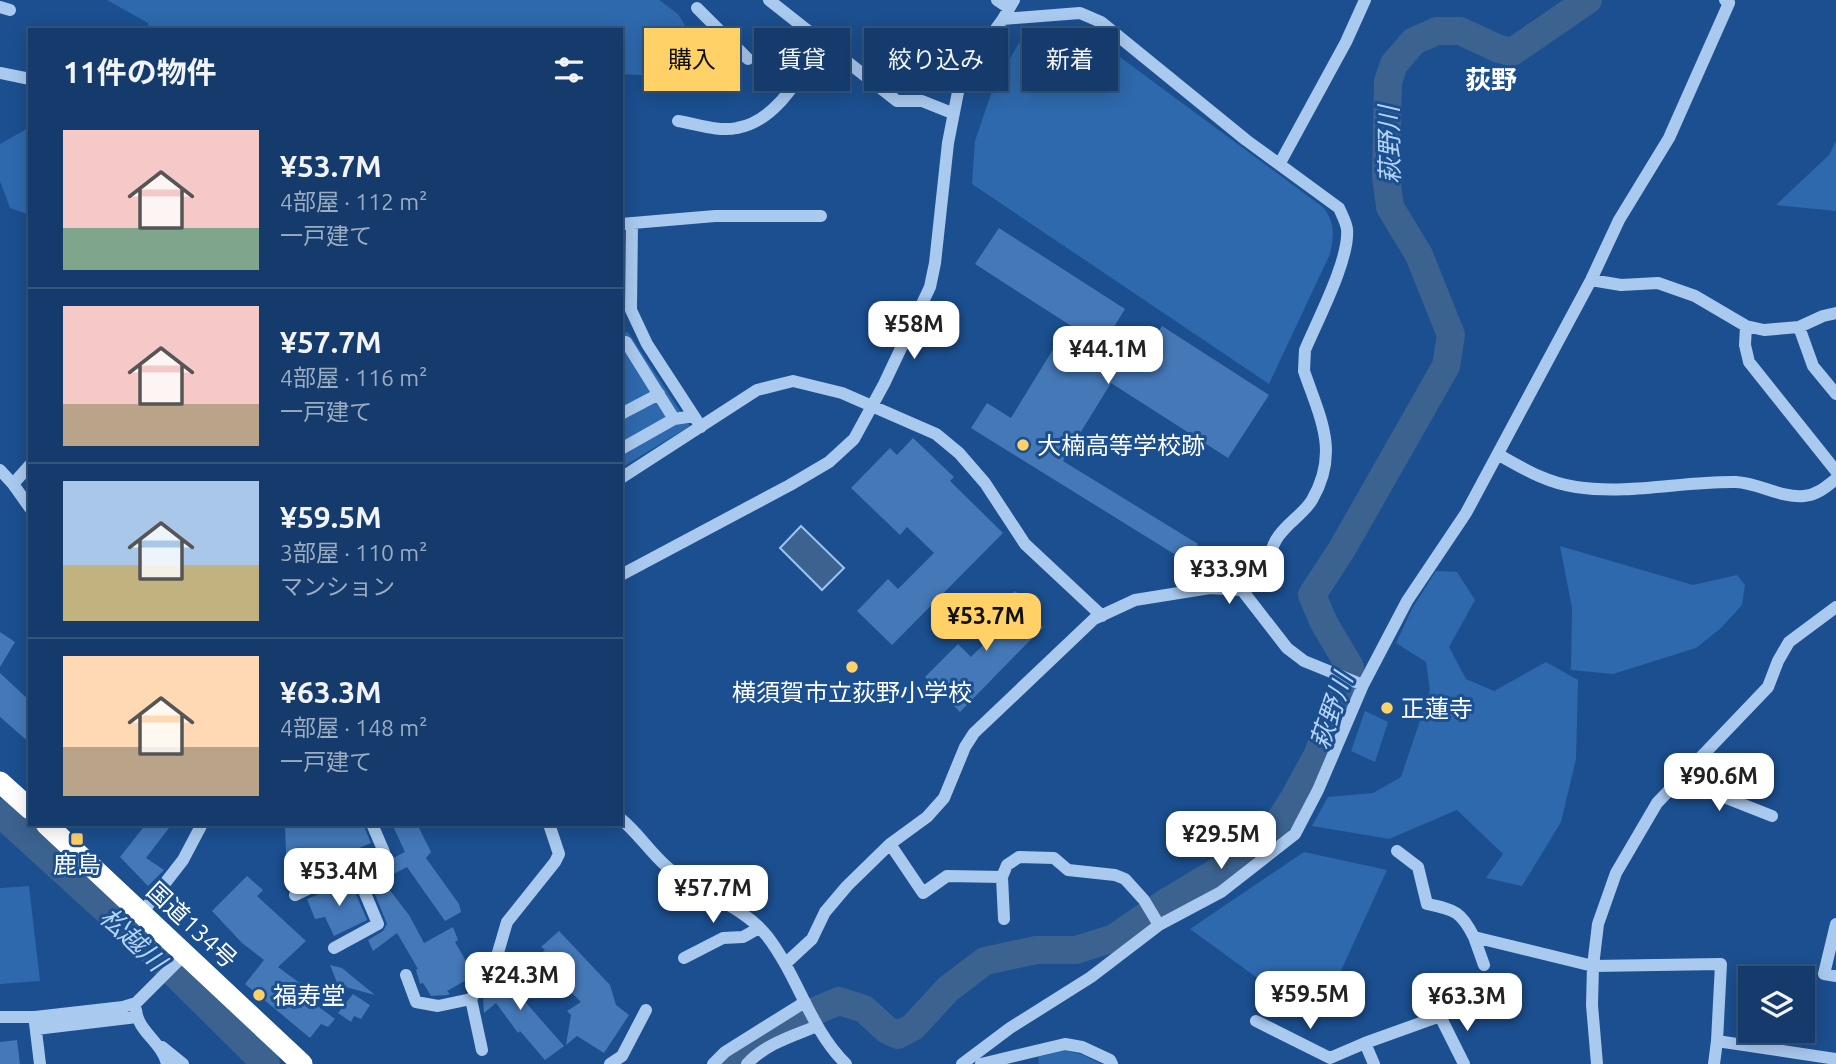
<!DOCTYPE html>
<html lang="ja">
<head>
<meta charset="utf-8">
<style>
  body { margin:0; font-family:Ubuntu,"Noto Sans JP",sans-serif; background:#214673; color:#f1f3f6; height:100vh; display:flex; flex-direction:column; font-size:26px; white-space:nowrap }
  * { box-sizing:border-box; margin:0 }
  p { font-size:23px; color:#9dadc1 }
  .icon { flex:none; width:38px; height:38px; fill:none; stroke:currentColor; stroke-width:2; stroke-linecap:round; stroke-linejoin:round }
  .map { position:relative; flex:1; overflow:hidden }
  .details { position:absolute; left:28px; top:28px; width:595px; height:798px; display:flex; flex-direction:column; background:#143b6b; border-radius:0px; box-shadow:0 4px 18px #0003,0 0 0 2px #33557e }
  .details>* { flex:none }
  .banner { position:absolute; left:644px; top:28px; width:665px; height:63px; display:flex; gap:14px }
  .buttons { position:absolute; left:1738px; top:966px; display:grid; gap:14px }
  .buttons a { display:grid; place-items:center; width:77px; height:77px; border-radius:0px; background:#143b6b; box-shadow:0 4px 18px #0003,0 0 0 2px #33557e; font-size:35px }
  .price { position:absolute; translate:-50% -60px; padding:0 16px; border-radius:14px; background:#fff; color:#222; font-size:23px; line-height:46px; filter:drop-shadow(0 2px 4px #0008) }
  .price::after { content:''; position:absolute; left:50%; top:42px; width:21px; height:16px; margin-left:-10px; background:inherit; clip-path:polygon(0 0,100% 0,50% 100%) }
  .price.current { background:#ffd166; color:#111 }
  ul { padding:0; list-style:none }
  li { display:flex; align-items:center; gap:21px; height:175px; padding:0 35px }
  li+li { border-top:2px solid #33557e }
  li span { display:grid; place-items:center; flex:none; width:196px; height:140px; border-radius:0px; color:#555 }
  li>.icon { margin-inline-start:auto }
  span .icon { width:84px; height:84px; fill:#fffc; stroke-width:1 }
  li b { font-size:30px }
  h2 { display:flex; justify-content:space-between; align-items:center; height:84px; padding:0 35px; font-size:30px }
  .pill { padding:0 24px; border-radius:0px; background:#143b6b; box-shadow:0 4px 18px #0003,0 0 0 2px #33557e; font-size:24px; line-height:63px }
  .pill.current { background:#ffd166; color:#111 }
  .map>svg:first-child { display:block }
</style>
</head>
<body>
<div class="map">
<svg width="1836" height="1064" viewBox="0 0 1836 1064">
  <rect width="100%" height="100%" fill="#1b4f8f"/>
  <path fill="#2e69ad" d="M107 0H659L678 14 701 52 704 69 687 78 621 74V30H149L148 23Z
    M1056 36H1088L1101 43 1324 208C1335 224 1334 235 1330 254L1269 384 972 184 975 141 994 85 1019 43Z
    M30 127V215L10 208 0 181V144Z
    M1836 141V211L1776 205 1829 155Z
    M628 332 690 426 621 468V333Z
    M1560 546 1693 585 1737 575 1745 585 1742 605 1721 628 1696 648 1613 674 1571 670 1572 608Z
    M1436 571 1457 572 1475 600 1449 647 1466 679 1494 691 1546 662 1578 680 1576 759 1561 822 1522 886 1486 878 1503 854 1457 810 1389 839 1312 826 1328 797 1373 793 1401 777 1430 691 1426 662 1396 643 1413 607Z
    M1365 711 1388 722 1375 762 1351 751Z
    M1304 852 1387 870 1339 975 1275 991 1190 929Z
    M29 886 40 981 0 984V888Z
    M1064 1050 1083 1055 1101 1064H1039L1038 1057Z"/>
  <path fill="#3c6290" stroke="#9cc4f0" stroke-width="2" d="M801 526 844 568 822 590 780 548Z"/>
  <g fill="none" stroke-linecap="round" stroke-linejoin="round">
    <path stroke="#3c6290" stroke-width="28" d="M0 813 159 958 266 1064
      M730 1064 796 1019 839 1001 864 1009 887 1030 898 1035 913 1027 948 989 985 961 1036 950H1076L1114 938 1165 903 1255 849 1274 829 1294 798 1317 756 1350 667 1324 623 1312 595 1342 549 1446 366 1451 335 1419 255 1390 207 1386 176 1388 82 1394 64 1414 41 1437 31H1460L1499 49 1512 52 1588 0"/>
  </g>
  <path fill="#4478b7" d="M999 228 1125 309 1109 335 1142 357 1162 326 1269 395 1228 458 1111 383 1063 461 1198 544 1187 562 971 428 987 403 1011 418 1055 346 1063 351 1076 329 975 264Z
    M913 438 954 477 950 481 1003 533 892 645 857 611 888 579 898 589 934 553 907 527 900 535 851 488 890 448 897 455Z
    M1015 591 1030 605 1025 610 1043 627 960 712 925 677 958 644 971 657 991 637 980 625Z
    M0 632 15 642 0 667Z
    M0 673 30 701V743L0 717Z
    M146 824H172L146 858 164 870 148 886 120 857Z
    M285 824H363L371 843 352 851 354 857 329 869 321 850 302 857 303 872 299 882H287Z
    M392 824H417L431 852 426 858 459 904 461 912 445 921 407 867 382 880 409 915 424 943 453 927 458 940 455 942 466 961 470 978 447 991 450 994 447 995 431 996 423 983 420 984 416 970 418 969 397 933 373 951 368 940 383 931 387 924 366 872 405 852Z
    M247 876 263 890 257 896 306 941 278 967 301 984 302 983 315 995 311 1001 335 1019 328 1027 321 1024 310 1038 245 984 264 960 242 943 212 911Z
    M349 878 367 920 334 936 325 917 315 919 307 899 336 887 335 885Z
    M559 931 610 985 616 1005 629 1015 604 1053 577 1036 566 1045 571 1015 567 1011 581 1002 536 958 545 950 541 947Z
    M508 960 523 977 514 989 564 1046 545 1060 520 1031 518 1033 496 1003 484 1013 483 996 489 987 497 981 501 967Z
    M330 965 342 968 375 995 338 985Z
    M353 994 370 1005 361 1019 354 1016 351 1022 338 1013Z
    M17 1040 20 1064H0V1042Z"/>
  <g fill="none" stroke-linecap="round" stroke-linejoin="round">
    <path stroke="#a9c9ee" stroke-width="12" d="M769 0 897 101H922L952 113
      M997 0 1009 8
      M0 7 10 10
      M697 8 748 59
      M1003 19 1080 13 1101 22 1246 140 1339 208C1342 215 1346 222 1347 229 1350 259 1317 321 1305 350L1304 371C1320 418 1340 452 1312 500 1303 515 1285 524 1276 540 1263 563 1273 580 1242 590
      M0 73 30 79
      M678 121C697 124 718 132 737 128 778 121 801 73 823 42
      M1280 163 1346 42 1365 0
      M632 223 631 310 647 344 701 427
      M621 224 715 216H821
      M1591 280 1621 285 1658 283 1695 296 1746 326 1764 330 1799 327 1823 316 1836 313
      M1746 326 1745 345 1749 362 1836 471
      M1799 327 1813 366 1836 394
      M626 342 674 419 694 416
      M621 414 659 394
      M621 449 674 419
      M1499 455C1524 469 1547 483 1576 487 1629 495 1683 481 1736 482 1759 483 1780 498 1804 496 1817 495 1826 487 1836 479
      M0 470 13 484 30 508
      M621 478 757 390 793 381 842 393 936 434 959 453 985 483 1025 544 1102 616
      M13 484 30 465
      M621 575 790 485 829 462 854 439 884 384 930 287 935 263 948 143 958 92 974 59 1003 19 1014 0
      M1363 685 1407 601 1466 513 1591 280 1619 220 1669 138 1729 3 1725 0
      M1678 779 1772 816
      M621 819C638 833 650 852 666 866 696 893 742 904 767 936 798 976 810 1029 846 1064
      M890 844 923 893 947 876 1002 877 1007 865 1019 857 1054 858 1068 870 1115 875 1125 879 1144 900 1159 925
      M1397 851 1418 867 1427 904C1455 910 1461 911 1474 937L1593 966 1598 924 1616 873 1657 803 1768 687 1778 661 1789 642 1836 607
      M1002 877 1004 919
      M295 895 384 852 372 824
      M141 914 183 860 202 824
      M1836 924 1824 974 1836 976
      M1474 937 1484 965
      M334 948 378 924 354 867
      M684 958 723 938 743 937 759 928
      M785 964 812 939 825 912 847 886 890 844 927 817 944 798 965 747 974 733 1094 619 1135 600 1210 588 1242 590 1287 648 1304 661 1363 685 1318 790 1295 834 1221 892 1159 925 1091 977 1010 1028 962 1064
      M406 975 416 1002 438 1006 471 999 497 956 507 922 555 862 559 854 549 824
      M471 999 482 1050
      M136 1010C138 1032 162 1042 167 1064
      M0 1017H35L123 1007 136 1003 185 954
      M1256 1021 1330 1058 1365 1043
      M35 1023 40 1064
      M36 1029 137 1017
      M162 1047 183 1064
      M610 1064 622 1056 646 1010
      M713 1064 725 1052 805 1002
      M747 1064C765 1044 793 1036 817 1026
      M981 1064 1065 1044 1082 1047 1110 1060 1112 1064
      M1374 1064 1365 1043 1440 1016 1464 1064
      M1597 1064 1592 1005 1593 966 1721 964 1717 1041 1836 1059
      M1714 1064 1717 1041"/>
    <path stroke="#fff" stroke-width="21" d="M0 782 30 809
      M46 824 302 1064"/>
  </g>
  <g fill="#ffd166" stroke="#1b4f8f" stroke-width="2.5">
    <circle cx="1023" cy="445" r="7"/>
    <circle cx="852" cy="667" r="7"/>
    <circle cx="1387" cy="708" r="7"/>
    <rect x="70" y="832" width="14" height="14" rx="3.5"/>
    <circle cx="259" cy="995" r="7"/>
  </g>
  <g text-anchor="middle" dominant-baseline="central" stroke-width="6" stroke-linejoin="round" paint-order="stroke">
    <g font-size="24" fill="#fff" stroke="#1b4f8f" text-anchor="start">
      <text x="1037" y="445">大楠高等学校跡</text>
      <text x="852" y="692" text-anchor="middle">横須賀市立荻野小学校</text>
      <text x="1401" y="708">正蓮寺</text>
      <text x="77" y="864" text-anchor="middle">鹿島</text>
      <text x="273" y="995">福寿堂</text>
    </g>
    <g font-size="24" fill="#fff" stroke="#1b4f8f">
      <text transform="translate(192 925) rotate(43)">国道134号</text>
    </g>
    <g font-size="26" font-weight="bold" fill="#fff" stroke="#1b4f8f">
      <text x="1491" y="79">荻野</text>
    </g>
    <g font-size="26" font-style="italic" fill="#b5d3f5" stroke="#1b4f8f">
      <text transform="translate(1389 145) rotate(-91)">萩野川</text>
      <text transform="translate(1331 711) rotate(-71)">萩野川</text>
      <text transform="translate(133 939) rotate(43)">松越川</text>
    </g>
  </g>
</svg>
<div class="buttons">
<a><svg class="icon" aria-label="layers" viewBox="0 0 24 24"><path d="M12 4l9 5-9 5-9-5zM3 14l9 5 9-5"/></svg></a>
</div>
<b class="price" style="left:914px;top:361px">¥58M</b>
<b class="price" style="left:1108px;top:386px">¥44.1M</b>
<b class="price" style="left:1229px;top:606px">¥33.9M</b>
<b class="price current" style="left:986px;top:653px">¥53.7M</b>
<b class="price" style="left:1719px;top:813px">¥90.6M</b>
<b class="price" style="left:1221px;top:871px">¥29.5M</b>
<b class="price" style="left:339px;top:908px">¥53.4M</b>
<b class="price" style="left:713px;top:925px">¥57.7M</b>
<b class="price" style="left:520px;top:1012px">¥24.3M</b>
<b class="price" style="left:1310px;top:1031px">¥59.5M</b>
<b class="price" style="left:1467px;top:1033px">¥63.3M</b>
<div class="banner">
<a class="pill current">購入</a>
<a class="pill">賃貸</a>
<a class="pill">絞り込み</a>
<a class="pill">新着</a>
</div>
<section class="details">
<h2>11件の物件<svg class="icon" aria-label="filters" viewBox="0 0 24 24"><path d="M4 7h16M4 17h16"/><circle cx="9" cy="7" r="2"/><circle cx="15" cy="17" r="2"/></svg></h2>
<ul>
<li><span style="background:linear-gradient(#f6c9c9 70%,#7fa58c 0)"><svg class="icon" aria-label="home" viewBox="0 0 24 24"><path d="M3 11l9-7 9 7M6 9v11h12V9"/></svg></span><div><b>¥53.7M</b><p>4部屋 · 112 m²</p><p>一戸建て</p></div></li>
<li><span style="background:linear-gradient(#f6c9c9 70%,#b9a48a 0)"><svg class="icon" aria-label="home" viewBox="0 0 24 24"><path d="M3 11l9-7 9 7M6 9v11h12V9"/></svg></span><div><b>¥57.7M</b><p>4部屋 · 116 m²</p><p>一戸建て</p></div></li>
<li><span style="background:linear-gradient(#a9c7e8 60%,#c2b280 0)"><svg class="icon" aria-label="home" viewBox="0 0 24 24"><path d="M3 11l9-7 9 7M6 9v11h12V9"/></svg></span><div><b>¥59.5M</b><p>3部屋 · 110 m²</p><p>マンション</p></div></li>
<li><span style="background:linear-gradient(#ffd9b3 65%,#b9a48a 0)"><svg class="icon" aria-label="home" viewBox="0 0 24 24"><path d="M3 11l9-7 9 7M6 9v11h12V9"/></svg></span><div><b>¥63.3M</b><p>4部屋 · 148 m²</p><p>一戸建て</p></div></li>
</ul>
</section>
</div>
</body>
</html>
